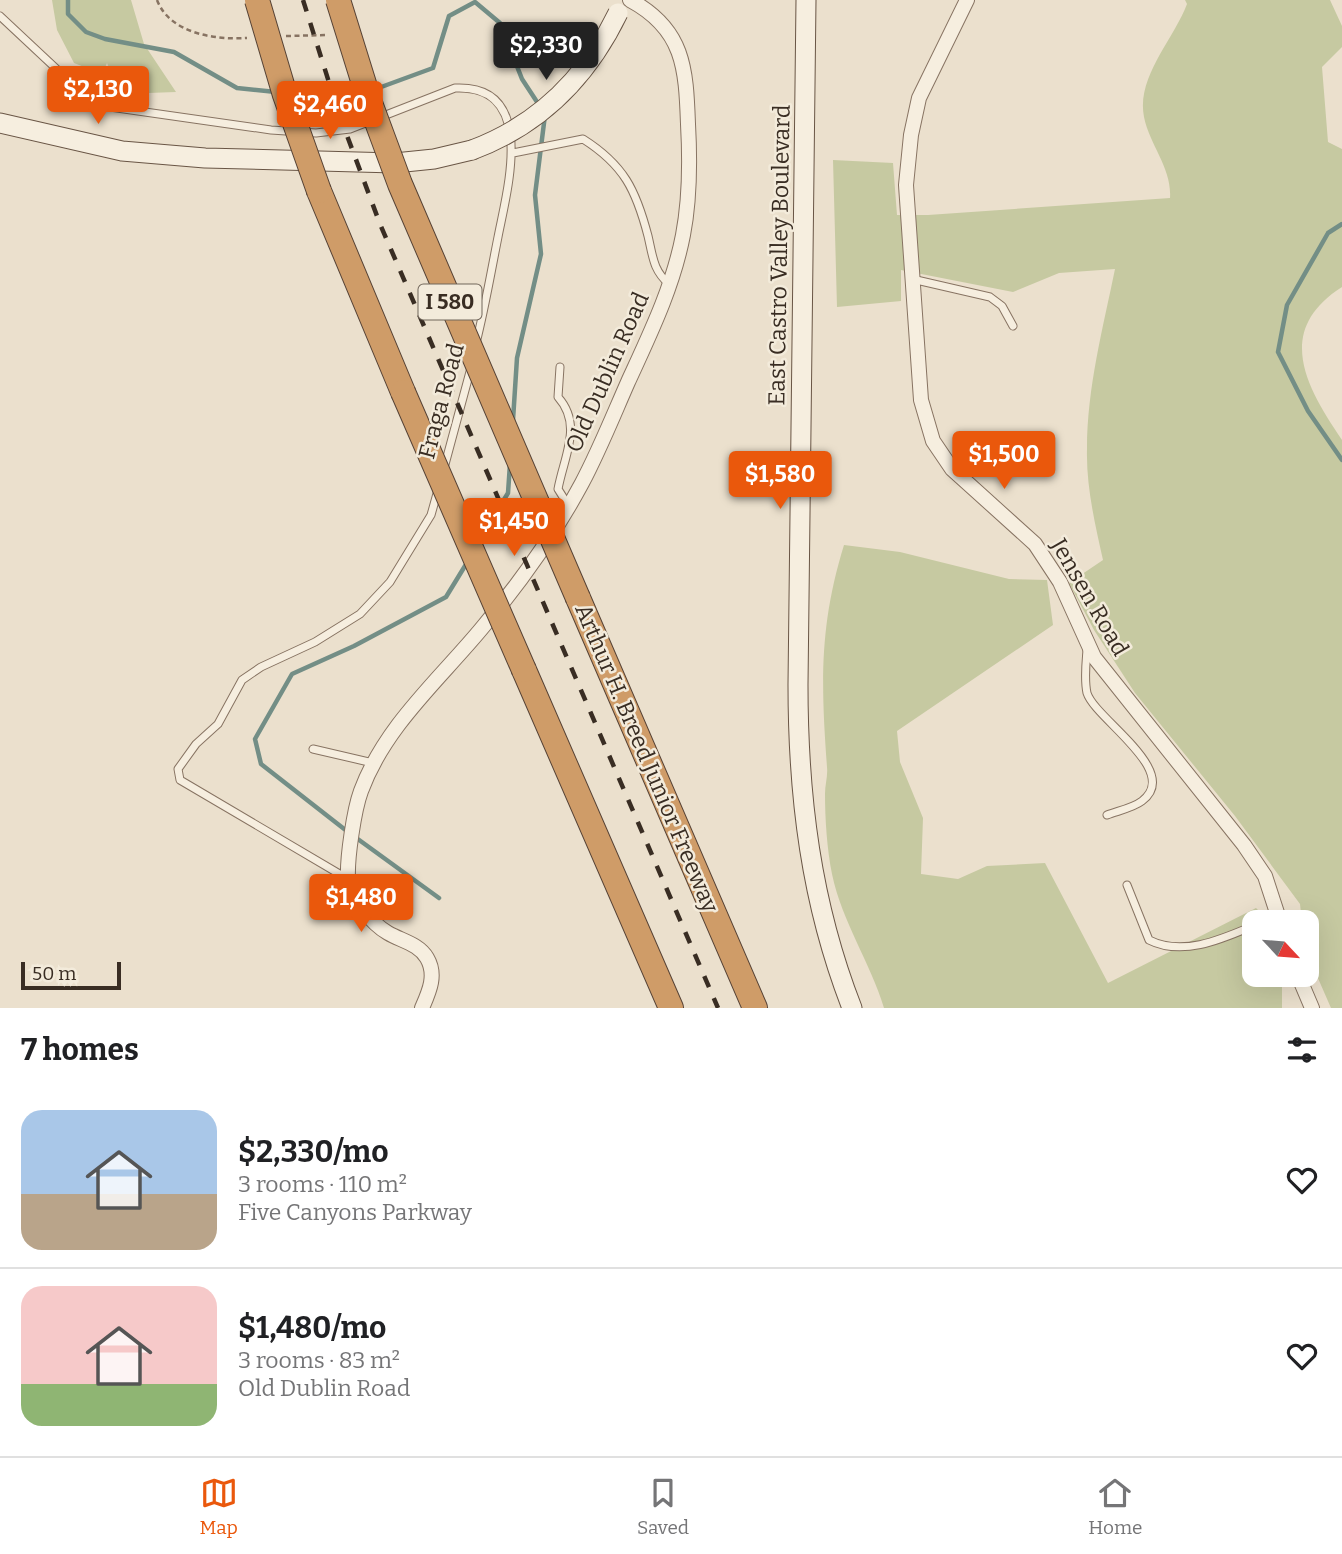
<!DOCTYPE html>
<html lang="en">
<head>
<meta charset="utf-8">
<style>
  body { margin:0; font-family:Bitter,serif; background:#f6f6f6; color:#202124; height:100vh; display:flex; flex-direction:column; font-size:26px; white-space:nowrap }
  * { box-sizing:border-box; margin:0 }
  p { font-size:23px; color:#757577 }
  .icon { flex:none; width:38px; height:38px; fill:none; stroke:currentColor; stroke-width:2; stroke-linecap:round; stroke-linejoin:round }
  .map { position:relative; height:1008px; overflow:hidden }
  .panel { display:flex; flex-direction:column; background:#fff; flex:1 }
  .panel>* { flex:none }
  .needle { width:46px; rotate:116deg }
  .tools { position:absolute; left:1242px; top:910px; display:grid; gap:14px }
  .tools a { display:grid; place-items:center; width:77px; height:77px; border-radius:14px; background:#fff; box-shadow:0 7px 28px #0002; font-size:35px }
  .scale { position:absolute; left:21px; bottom:18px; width:100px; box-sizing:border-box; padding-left:7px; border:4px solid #392d23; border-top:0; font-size:19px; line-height:24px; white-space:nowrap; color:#392d23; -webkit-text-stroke:5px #f3ebdb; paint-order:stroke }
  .price { position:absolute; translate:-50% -60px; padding:0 16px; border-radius:7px; background:#ea580c; color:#fff; font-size:23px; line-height:46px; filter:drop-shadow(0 2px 4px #0008) }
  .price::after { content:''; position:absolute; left:50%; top:42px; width:21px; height:16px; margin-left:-10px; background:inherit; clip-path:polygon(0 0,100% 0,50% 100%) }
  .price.active { background:#222; color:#fff }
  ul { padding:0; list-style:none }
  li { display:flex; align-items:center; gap:21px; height:175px; padding:0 21px }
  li+li { border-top:2px solid #e0e0e0 }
  li span { display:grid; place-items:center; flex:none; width:196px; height:140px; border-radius:21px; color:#555 }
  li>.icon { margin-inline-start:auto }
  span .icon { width:84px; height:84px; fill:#fffc; stroke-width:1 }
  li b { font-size:30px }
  h2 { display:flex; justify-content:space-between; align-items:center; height:84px; padding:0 21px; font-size:30px }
  .tab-bar { display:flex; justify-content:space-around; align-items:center; height:98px; border-top:2px solid #e0e0e0; background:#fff; font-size:19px; color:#757577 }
  .tab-bar a { display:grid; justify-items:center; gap:4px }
  .tab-bar .active { color:#ea580c }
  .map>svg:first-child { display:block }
</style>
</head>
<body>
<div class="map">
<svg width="1342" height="1008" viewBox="0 0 1342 1008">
  <rect width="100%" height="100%" fill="#ebe0cd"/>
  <path fill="#c6c9a1" d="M52 0H131L144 44 176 92 120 94 107 63 102 74 74 63 57 30Z
    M1185 0H1330L1342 26V47L1322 67 1328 142 1342 149V287C1273 331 1307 388 1342 440V1008H1331L1307 953V922H1302L1300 904 1235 816 1135 693 1094 630 1069 583 1103 560C1095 524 1086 486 1087 449 1087 388 1103 328 1115 269L1059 273 1013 292 901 270V301L837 307 833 160 893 163 897 215H928L1170 198C1172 168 1150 146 1144 117 1136 77 1174 39 1187 4Z
    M844 545 900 552 1009 579 1047 580 1053 625 897 731 900 762 923 818 921 874 958 879 987 866 1045 863 1108 983 1256 908 1270 922H1255V975H1282V1008H884C870 962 842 922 832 874 827 849 825 819 825 794 825 785 828 776 827 767 821 685 819 626 844 545Z"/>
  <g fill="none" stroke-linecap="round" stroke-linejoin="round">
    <path stroke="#738e86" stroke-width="4.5" d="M68 0V14L86 32 105 39 174 52 237 88 276 92
      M373 90 433 68 449 16 475 2 500 23 522 79 539 105
      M295 94 346 100 358 95
      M1342 224 1328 233 1287 305 1278 352 1308 411 1342 460
      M513 420 517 358 541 254 535 195 545 115
      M477 544 508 493 510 464
      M348 832 261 764 255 739 292 674 354 646 446 597 468 561
      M355 837 439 898"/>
    <defs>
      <path id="service" d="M0 16 79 90 110 107 271 130 316 133 350 129 455 88C538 84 507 190 498 237 491 272 485 308 476 343
        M513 153 583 139C624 165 636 190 648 236 653 257 653 270 669 284
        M912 279 990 297 1002 306 1013 326
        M560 367 558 397C583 425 564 456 558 489L568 505
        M444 468 471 368
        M1087 650C1086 663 1084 679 1087 693 1095 719 1182 771 1142 801 1133 808 1117 811 1107 815
        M313 749 373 763
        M348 879 180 780 178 769 196 744 218 724 242 680 261 667 315 642 360 614 390 582 431 515 438 490
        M1127 885 1149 940C1183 957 1222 939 1255 925
        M1262 922 1278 916"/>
      <path id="minor" d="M967 0 919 98 911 135 906 185 921 400 933 441 952 469 1035 544 1060 582 1094 657 1244 845 1265 876 1280 922
        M1298 975 1312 1008
        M422 1008C429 992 437 975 427 958 419 944 402 941 388 933 372 924 350 897 348 878 347 858 354 810 361 791 385 726 439 680 482 628 520 583 554 535 582 483 599 451 613 416 628 382 650 334 673 287 683 235 690 199 690 160 688 124 686 68 684 29 630 0"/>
      <path id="secondary" d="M806 0 798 685C798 797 811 903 852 1008
        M0 123 122 151 205 158 395 163 434 159 472 150"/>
      <path id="motorway" d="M319 191 403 392
        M578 598 755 1008
        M524 670 671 1008"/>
    </defs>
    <use href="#service" stroke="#877362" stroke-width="9"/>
    <use href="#minor" stroke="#877362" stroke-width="16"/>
    <use href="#secondary" stroke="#695545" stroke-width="21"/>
    <use href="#motorway" stroke="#564235" stroke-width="26"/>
    <path stroke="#877362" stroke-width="2.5" stroke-dasharray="5 3.5" stroke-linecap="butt" d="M157 0C170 34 216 40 247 38
      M286 36 328 35"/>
    <use href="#service" stroke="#f6eedf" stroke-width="7"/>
    <use href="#minor" stroke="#f6eedf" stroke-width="14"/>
    <use href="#secondary" stroke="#f6eedf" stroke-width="19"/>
    <use href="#motorway" stroke="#cf9c68" stroke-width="24"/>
    <path stroke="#392d23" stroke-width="4.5" stroke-dasharray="12 12" stroke-linecap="butt" d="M303 0 339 114 380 224 718 1008"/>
    <defs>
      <path id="secondary-bridge" d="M472 150C539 125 587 77 618 13"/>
      <path id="motorway-bridge" d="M257 0 285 95 319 191
        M338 0 370 103 400 184 578 598
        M403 392 524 670"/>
    </defs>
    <use href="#secondary-bridge" stroke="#695545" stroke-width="21" stroke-linecap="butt"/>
    <use href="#motorway-bridge" stroke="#564235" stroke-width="26" stroke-linecap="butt"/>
    <use href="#secondary-bridge" stroke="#f6eedf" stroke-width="19"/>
    <use href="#motorway-bridge" stroke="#cf9c68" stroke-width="24"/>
  </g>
  <g text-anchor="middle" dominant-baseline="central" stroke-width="5" stroke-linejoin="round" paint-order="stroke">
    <rect fill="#f3ebdb" stroke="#71665a" stroke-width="2" x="418.5" y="284.5" width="63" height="35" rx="5"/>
    <g font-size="21" font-weight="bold" fill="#392d23">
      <text x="450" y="302">I 580</text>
    </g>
    <g font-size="23" fill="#392d23" stroke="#f3ebdb">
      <text transform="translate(779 255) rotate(-89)">East Castro Valley Boulevard</text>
      <text transform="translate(607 372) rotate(-66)">Old Dublin Road</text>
      <text transform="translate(441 401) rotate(-75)">Fraga Road</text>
      <text transform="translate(1090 597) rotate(60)">Jensen Road</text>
      <text transform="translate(647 758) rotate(67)">Arthur H. Breed Junior Freeway</text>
    </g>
  </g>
</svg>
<div class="tools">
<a><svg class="needle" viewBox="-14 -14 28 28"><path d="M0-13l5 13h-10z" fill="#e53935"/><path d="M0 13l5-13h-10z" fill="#757577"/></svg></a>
</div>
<div class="scale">50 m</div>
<b class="price active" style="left:546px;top:82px">$2,330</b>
<b class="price" style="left:98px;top:126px">$2,130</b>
<b class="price" style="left:330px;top:141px">$2,460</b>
<b class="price" style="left:1004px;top:491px">$1,500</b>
<b class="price" style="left:780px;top:511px">$1,580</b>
<b class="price" style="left:514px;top:558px">$1,450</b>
<b class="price" style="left:361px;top:934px">$1,480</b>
</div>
<section class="panel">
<h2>7 homes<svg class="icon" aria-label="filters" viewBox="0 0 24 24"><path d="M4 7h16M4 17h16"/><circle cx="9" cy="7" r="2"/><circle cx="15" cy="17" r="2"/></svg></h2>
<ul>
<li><span style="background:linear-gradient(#a9c7e8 60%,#b9a48a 0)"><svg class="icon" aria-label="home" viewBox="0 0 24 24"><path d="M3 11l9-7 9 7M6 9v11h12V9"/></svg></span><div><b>$2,330/mo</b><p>3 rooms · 110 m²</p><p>Five Canyons Parkway</p></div><svg class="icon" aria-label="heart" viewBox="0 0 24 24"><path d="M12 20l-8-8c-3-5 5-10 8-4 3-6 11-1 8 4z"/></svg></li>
<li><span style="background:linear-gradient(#f6c9c9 70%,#8fb573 0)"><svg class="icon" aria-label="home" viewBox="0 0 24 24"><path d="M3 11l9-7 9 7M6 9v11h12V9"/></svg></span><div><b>$1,480/mo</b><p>3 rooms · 83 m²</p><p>Old Dublin Road</p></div><svg class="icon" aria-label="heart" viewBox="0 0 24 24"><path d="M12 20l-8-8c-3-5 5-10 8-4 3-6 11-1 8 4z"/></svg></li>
</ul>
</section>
<nav class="tab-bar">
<a class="active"><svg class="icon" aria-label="map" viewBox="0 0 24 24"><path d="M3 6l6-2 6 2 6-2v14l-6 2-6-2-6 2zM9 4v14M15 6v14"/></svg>Map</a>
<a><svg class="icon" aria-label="saved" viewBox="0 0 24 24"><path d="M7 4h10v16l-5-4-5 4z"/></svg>Saved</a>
<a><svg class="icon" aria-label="home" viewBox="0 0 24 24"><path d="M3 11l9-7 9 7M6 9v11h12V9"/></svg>Home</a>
</nav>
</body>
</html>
